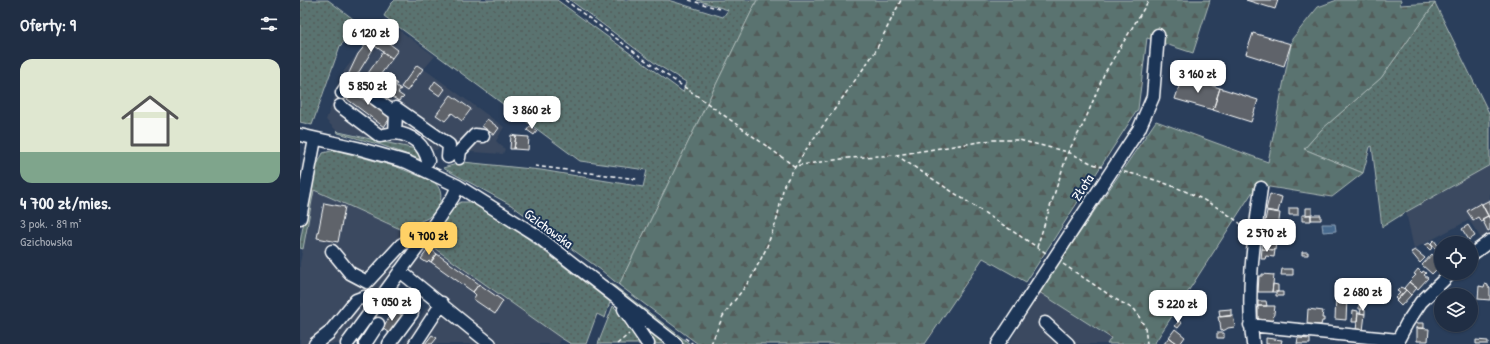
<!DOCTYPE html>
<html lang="pl">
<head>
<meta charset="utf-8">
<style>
  body { margin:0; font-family:"Patrick Hand",sans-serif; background:#28364b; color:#f1f3f6; height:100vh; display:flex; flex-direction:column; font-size:15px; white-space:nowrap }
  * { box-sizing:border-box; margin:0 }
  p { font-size:13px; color:#a2a8b2 }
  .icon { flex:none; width:22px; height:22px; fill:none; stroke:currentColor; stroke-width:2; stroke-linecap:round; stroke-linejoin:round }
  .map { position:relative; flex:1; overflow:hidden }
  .panel { display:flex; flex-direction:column; background:#202e44; width:300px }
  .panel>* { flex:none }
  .buttons { position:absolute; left:1134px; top:236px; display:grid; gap:8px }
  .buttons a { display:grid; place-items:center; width:44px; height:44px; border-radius:50%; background:#202e44; box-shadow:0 1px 3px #0004,0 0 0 1px #3d4a5d; font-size:20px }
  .price { position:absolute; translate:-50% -34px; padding:0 9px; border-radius:8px; background:#fff; color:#222; font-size:13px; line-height:26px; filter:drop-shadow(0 1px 2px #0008) }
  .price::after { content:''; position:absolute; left:50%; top:24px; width:12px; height:9px; margin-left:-6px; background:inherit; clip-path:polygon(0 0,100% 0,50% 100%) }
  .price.current { background:#ffd166; color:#111 }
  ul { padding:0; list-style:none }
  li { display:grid; align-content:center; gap:8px; height:212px; padding:0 20px }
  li+li { border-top:1px solid #3d4a5d }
  li span { display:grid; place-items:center; height:124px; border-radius:12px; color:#555 }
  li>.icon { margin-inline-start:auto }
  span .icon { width:72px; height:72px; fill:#fffc; stroke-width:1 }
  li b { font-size:17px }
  h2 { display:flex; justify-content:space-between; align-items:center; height:48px; padding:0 20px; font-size:17px }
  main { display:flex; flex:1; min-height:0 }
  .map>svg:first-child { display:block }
</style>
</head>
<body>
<main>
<section class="panel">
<h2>Oferty: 9<svg class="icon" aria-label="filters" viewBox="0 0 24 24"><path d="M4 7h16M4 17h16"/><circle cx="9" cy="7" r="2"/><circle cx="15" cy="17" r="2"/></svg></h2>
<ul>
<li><span style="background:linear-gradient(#dfe7d0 75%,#7fa58c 0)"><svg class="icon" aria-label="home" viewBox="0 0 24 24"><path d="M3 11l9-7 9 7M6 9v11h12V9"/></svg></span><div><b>4 700 zł/mies.</b><p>3 pok. · 89 m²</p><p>Gzichowska</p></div></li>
</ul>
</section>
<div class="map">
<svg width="1190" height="344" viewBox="0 0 1190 344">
  <defs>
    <pattern id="green-dots" width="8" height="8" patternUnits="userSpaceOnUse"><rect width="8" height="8" fill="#5a736f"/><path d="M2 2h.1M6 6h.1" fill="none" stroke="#525c5a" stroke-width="1.8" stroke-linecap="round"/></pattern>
    <pattern id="forest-firs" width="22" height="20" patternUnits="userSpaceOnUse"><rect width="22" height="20" fill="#5a736f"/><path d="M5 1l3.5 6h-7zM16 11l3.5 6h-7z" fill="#525c5a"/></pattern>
    <pattern id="water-ripples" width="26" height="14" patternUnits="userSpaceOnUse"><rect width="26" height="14" fill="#46698d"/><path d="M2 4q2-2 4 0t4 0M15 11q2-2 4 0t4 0" fill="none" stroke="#62809e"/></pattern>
  </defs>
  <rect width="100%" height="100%" fill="#2a3e5b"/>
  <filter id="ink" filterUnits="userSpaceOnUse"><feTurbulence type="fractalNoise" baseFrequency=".025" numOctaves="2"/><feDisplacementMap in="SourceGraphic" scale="8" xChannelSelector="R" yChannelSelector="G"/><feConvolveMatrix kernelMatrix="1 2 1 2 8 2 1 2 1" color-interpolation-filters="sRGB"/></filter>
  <g filter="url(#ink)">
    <path fill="#3a4960" d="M84 19 135 56 124 69 204 127 196 141 205 149 203 154 156 151 152 142 98 102 93 109 140 143 138 150H117L36 130 26 120 44 71Z
      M1190 165V234L1182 240 1169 220 1114 249 1106 212Z
      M14 190 120 238 65 309 41 344H0V263Z
      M127 243 261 338 259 344H103L130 302 101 279Z
      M739 292 811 339 807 344H709Z"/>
    <path fill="url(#green-dots)" stroke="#acb9b7" d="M0 0H28L60 24 40 46 12 125 0 122Z
      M95 0H257L383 92 386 82 356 64 270 0H368L423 17 428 10 397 0H457L319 285 301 270 211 205 143 168 163 162 241 170 343 187 347 170 280 161 84 16 91 4Z
      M1135 3 1190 115V165L1106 212 1082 227 1072 146 1070 147 1063 173 1004 149 1021 130 1081 78Z
      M37 130 39 132 120 150 122 160 81 145 38 133Z
      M35 150 97 167 134 182C146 193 141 207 129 217 127 219 123 220 121 221 116 224 113 229 109 233L14 190 3 249 0 248V242L15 164 18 163 23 153Z
      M161 202H173L205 221 310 302 305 318 297 314 286 344H271L261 338 127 243 154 206Z
      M298 276 312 284 390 344H383L368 333Z
      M313 306 318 311 343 344H298Z
      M348 330 367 344H355L349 335Z"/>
    <path fill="url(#forest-firs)" stroke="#acb9b7" d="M457 0H910L893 53 847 38 838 109 726 282 683 258 625 344H398L319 285Z
      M1037 0H1101L1100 5 1135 3 1081 78 1021 130 1004 149 1063 173 1032 197 957 185 854 344H807L811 338 739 292 856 121 968 162 992 39 1018 7Z"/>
    <path fill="url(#water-ripples)" stroke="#90a5bb" d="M1022 224H1035L1036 231 1023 232Z"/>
    <path fill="#5e646a" stroke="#fff" d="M946 0H978L975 9Z
      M75 33 98 50 92 58 75 46 55 78 48 75 58 54Z
      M953 33 991 44 984 66 946 54Z
      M83 52 92 59 75 82 66 76Z
      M117 65 123 69 107 91 101 87Z
      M882 77 920 88 913 110 875 99Z
      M135 81 145 89 140 96 130 89Z
      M95 82 97 84 96 86 101 89 98 93 104 97 102 99 101 98 99 101 90 96V95L85 91 87 88 90 89Z
      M50 86 92 115 84 127 43 96Z
      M920 88 958 100 951 122 913 110Z
      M151 95 171 109 162 121 152 113 145 121 136 115Z
      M187 119 199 128 194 135 182 126Z
      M230 126 237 131 234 135 227 130Z
      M211 135 216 136 214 149H210Z
      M216 136 229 137 228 150 214 149Z
      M970 194 982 197 978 212 966 210Z
      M1190 200V219L1182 204Z
      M24 203 45 207 38 242 17 238Z
      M1181 203 1188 216 1182 219 1183 221 1181 222 1178 217 1173 220 1167 211Z
      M989 208H998V215H989Z
      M1006 208H1012V214L1006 215Z
      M967 211 980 213 978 228 964 226Z
      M1002 215H1011V221H1002Z
      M1011 215H1021V220H1011Z
      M1188 216 1190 219V230L1188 231 1182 219Z
      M1168 225 1175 236 1169 240 1162 229Z
      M964 233 977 235 975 250 962 249Z
      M1134 240 1139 247 1136 249 1131 243Z
      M1129 243 1133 247 1130 250 1125 245Z
      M129 248 137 254 131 262 129 261 127 263 121 259Z
      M962 249 975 250 974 257 966 256 965 259H961Z
      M1115 250 1125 258 1120 263 1111 252Z
      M1002 252H1008V255H1002Z
      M137 254 179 284 173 292 131 262Z
      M1132 254 1141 263V265L1132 274 1122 265Z
      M982 269H993V275H981Z
      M1118 269 1122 273 1123 271 1126 273 1124 275 1128 278 1118 289 1109 282 1116 275 1114 274Z
      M962 274 974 275 972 292H958L959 276H962Z
      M1109 282 1117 288 1111 295 1104 288Z
      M179 284 203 301 195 314 173 299 176 295 173 292Z
      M973 284 978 285V292H972Z
      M1185 284 1188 285V287H1190V300L1178 299 1179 286 1184 287Z
      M1101 287 1106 290 1097 300 1095 298 1100 293 1097 291Z
      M1106 290 1111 295 1101 306 1096 301Z
      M976 292H983V296H976Z
      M1036 297 1047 298 1046 320 1035 319Z
      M958 301H966L967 306H958Z
      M1059 302 1062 303V309H1059Z
      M958 306H975L973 321 959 319 958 318Z
      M931 309V316L920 317 919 310Z
      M1008 309 1023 311 1022 318H1024V321H1022L1021 325 1007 324Z
      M1061 309 1065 310V314L1060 313Z
      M95 310 102 316 89 333 82 328Z
      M1053 310 1058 311 1057 322H1052Z
      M1058 313 1065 314 1063 331 1056 330Z
      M933 315 935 327 928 328 925 330 921 331 920 322 919 321 918 317Z
      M879 321 882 323 878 328 875 326Z
      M1117 323H1124V328H1116Z
      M1117 328 1129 329 1128 341H1117Z
      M875 329 885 337 880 344H878L869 337Z
      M917 333H924V338H917Z
      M132 335 137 338 132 344H125Z
      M869 337 878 344H864Z
      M966 338 982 340 981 344H966Z
      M998 338 1010 339V344H997Z
      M1176 340 1188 341V344H1176Z"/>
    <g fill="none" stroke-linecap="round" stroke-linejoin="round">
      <defs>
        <path id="minor" d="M42 93 48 84 52 82 96 114 95 133
          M40 106 80 136C85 135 91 133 96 133 113 135 124 145 128 161
          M96 108 149 145 148 157
          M0 135 57 148 107 162 158 186 236 235 376 344
          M159 158 160 151 175 135 183 136
          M0 218 15 139
          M32 251 50 273 67 282 101 245 121 233 126 236
          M1171 255 1190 241
          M100 271 190 344
          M84 293 112 313 89 344
          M324 309 348 344
          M745 323 768 344
          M950 325 1098 340
          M15 344 29 333 56 300 64 297 76 304
          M47 344 126 236 153 197 158 186
          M65 344 78 324
          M115 344 142 303
          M698 344 839 129 853 97 858 35
          M953 344C946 292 954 239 961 188
          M1098 344V340L1107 323 1121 302 1151 273"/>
      </defs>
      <use href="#minor" stroke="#fff" stroke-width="15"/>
      <path stroke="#fff" stroke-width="1.5" stroke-dasharray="4 3" stroke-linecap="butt" d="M265 0 353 66 396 95 494 166 548 158 596 155 692 140H719L768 152 793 164 802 167
        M389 0 420 9
        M596 155 746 253
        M235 166 337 179
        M824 172C851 177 887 190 911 204 923 210 934 219 945 227
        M737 247 768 152 784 123 804 74 849 0
        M763 264 817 300 835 310 845 327 847 344
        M385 338 393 344
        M317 344 329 334
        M411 344 423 316 450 280 466 249 477 219 484 185 505 151 575 52 601 0"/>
      <use href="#minor" stroke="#1d3557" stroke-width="12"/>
    </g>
  </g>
  <g text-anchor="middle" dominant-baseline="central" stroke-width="4" stroke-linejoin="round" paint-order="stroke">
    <g font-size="14" fill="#fff" stroke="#1d3557">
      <text transform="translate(782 187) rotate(-57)">Złota</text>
      <text transform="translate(249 228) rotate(36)">Gzichowska</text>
    </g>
  </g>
</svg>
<div class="buttons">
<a><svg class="icon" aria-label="locate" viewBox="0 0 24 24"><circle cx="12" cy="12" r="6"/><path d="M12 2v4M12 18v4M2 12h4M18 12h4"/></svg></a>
<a><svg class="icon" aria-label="layers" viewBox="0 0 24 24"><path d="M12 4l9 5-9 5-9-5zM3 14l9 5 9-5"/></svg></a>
</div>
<b class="price" style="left:71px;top:53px">6 120 zł</b>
<b class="price" style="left:898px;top:94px">3 160 zł</b>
<b class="price" style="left:68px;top:106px">5 850 zł</b>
<b class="price" style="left:232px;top:130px">3 860 zł</b>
<b class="price" style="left:967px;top:253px">2 570 zł</b>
<b class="price current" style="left:129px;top:256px">4 700 zł</b>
<b class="price" style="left:1063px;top:312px">2 680 zł</b>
<b class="price" style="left:92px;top:322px">7 050 zł</b>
<b class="price" style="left:878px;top:324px">5 220 zł</b>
</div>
</main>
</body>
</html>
